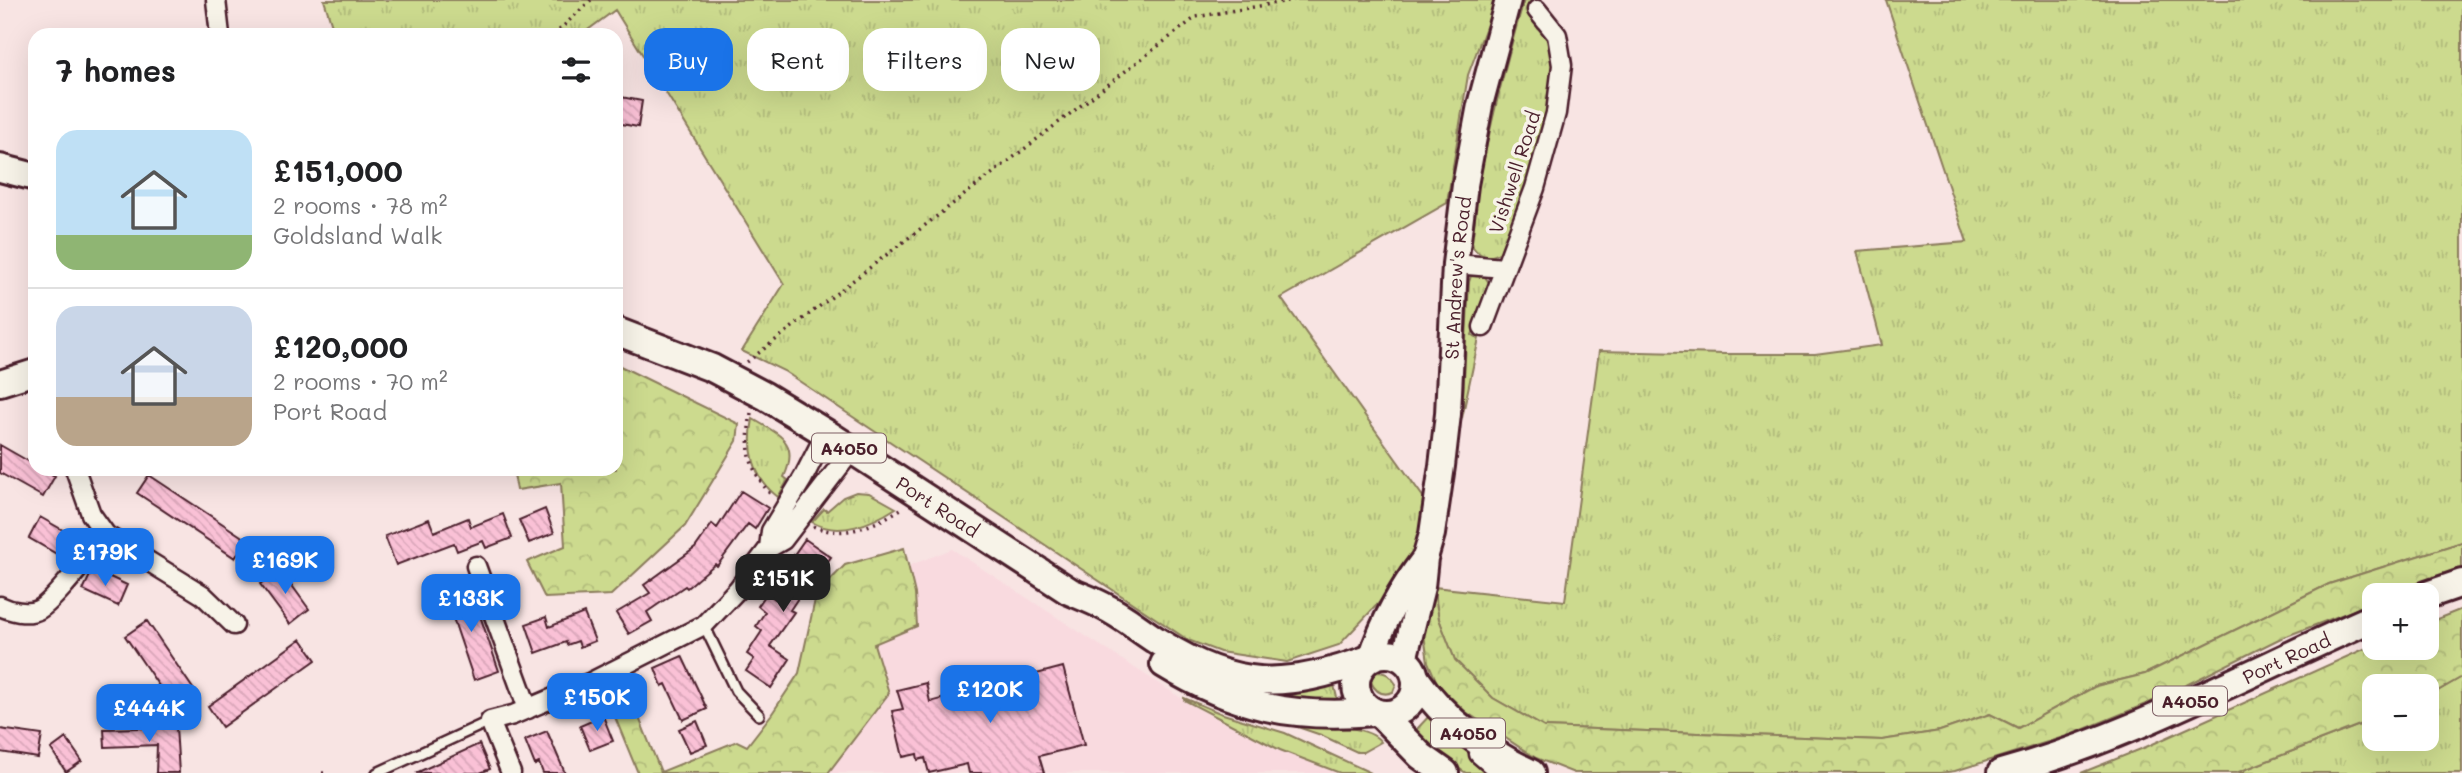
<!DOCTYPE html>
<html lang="en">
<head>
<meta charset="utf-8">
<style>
  body { margin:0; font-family:Mali,sans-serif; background:#f6f6f6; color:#202124; height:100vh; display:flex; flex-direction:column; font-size:26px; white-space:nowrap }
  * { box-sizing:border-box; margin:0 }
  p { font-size:23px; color:#757577 }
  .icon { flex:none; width:38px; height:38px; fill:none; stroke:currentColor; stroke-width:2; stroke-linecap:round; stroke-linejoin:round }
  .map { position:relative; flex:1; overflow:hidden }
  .sheet { position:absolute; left:28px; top:28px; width:595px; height:448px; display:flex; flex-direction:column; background:#fff; border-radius:21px; box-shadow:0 7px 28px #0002 }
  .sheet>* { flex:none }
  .guide { position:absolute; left:644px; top:28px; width:665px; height:63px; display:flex; gap:14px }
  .fabs { position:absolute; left:2362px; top:583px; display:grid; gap:14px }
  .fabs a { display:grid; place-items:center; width:77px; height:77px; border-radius:14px; background:#fff; box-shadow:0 7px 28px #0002; font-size:35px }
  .price { position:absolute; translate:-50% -60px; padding:0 16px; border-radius:14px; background:#1a73e8; color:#fff; font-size:23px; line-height:46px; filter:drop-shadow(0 2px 4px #0008) }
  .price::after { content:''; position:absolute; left:50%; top:42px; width:21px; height:16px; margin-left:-10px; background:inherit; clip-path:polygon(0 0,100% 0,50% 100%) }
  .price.on { background:#222; color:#fff }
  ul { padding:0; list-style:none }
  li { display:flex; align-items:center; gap:21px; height:175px; padding:0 28px }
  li+li { border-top:2px solid #e0e0e0 }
  li span { display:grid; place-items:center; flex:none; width:196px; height:140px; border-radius:21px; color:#555 }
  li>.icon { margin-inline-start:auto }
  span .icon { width:84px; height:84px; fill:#fffc; stroke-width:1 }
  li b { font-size:30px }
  h2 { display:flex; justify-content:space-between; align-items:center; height:84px; padding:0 28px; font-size:30px }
  .chip { padding:0 24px; border-radius:21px; background:#fff; box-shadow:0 7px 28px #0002; font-size:24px; line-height:63px }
  .chip.on { background:#1a73e8; color:#fff }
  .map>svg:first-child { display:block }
</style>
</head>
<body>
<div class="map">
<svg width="2462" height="773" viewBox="0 0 2462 773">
  <defs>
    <pattern id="grass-tufts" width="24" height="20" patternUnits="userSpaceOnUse" patternTransform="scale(1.75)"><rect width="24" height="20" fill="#ccda8e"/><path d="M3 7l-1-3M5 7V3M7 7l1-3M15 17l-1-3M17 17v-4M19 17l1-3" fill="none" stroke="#b1bb7b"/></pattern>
    <pattern id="forest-crowns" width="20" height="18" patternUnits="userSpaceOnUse" patternTransform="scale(1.75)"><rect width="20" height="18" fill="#ccda8e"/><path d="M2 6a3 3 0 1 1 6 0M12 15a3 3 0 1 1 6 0" fill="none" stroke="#b1bb7b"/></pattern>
    <pattern id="building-back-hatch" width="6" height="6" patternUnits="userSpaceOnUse" patternTransform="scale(1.75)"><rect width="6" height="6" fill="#fac1d6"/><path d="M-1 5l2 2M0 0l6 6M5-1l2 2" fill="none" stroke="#d8a5b8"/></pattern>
  </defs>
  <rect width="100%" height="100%" fill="#f8e4e3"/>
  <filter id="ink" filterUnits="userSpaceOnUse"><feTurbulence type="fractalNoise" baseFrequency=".0143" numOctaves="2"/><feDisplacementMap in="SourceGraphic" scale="14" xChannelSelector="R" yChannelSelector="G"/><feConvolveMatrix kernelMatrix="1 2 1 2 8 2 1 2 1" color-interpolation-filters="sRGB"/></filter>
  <g filter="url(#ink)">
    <path fill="#f9dadf" d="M952 549 1198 709 1280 750 1340 773H828L889 693 874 644 915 594 908 566Z"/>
    <path fill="url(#grass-tufts)" stroke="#8b7c5c" stroke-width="2" d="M324 0H1496L1468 75 1447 203 1281 298 1426 501 1420 547 1390 591 1339 645 1287 662 1220 652 1188 640 784 371 742 351 784 284 615 10 581 35H335Z
      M1524 0H1532L1529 10C1535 18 1545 26 1550 35 1571 78 1518 207 1500 252 1491 259 1480 257 1473 247 1468 229 1475 207 1478 188 1490 125 1506 62 1524 0Z
      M1886 0H2462V542L2329 584 2145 674 2096 686 2018 728 1990 714 1940 731 1882 740 1544 727 1493 698 1455 660 1439 619 1433 587 1565 601 1599 351 1725 354H1815L1882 345 1857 251 1967 242Z
      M1471 276 1485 277 1490 284V290L1472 335 1479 338 1462 418 1469 282Z
      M753 419C780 435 800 442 784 477L788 480 778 497C753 479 747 448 753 419Z
      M856 492 869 493 896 508C873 523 839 538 812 522L824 509 827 511 843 497Z
      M1377 672C1386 672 1391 676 1396 684L1393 692C1383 696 1376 693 1371 682L1372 677Z
      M2462 677V773H2236L2375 719V738H2427V697Z
      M1334 685 1338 702 1286 703 1231 686 1318 688Z
      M1184 698 1220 713 1285 733 1371 773H1340L1280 750 1184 700Z
      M1431 714 1462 747 1492 773H1466L1432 751 1415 731Z
      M1286 723C1309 725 1368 723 1381 742L1363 752H1357L1321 735Z"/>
    <path fill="url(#forest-crowns)" stroke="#8b7c5c" stroke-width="2" d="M616 364 739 424 737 441 685 526 611 595 545 598 527 562 565 546 561 483 517 490 513 469H616Z
      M2462 542V571L2394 595H2375V602L2279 639 2158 699 2070 735 1955 771 1940 773H1574L1536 758 1466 712 1438 685 1428 662 1422 621 1433 587 1439 619 1455 660 1493 698 1544 727 1882 740 1940 731 1990 714 2018 728 2096 686 2145 674 2329 584Z
      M904 548 915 594 917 626 874 644 889 693 828 773H638L605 693 625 683 661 772 737 741 747 746 771 715 799 673 816 595 845 565Z
      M2462 609V677L2427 697V686H2375V719L2236 773H2081L2146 747 2375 644V648H2427V623Z"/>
    <path fill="url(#building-back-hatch)" stroke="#4a1f2b" stroke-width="2" d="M616 96 642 101 638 127 616 123Z
      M0 445 35 465V469H42L55 476 43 497 0 473Z
      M149 475 247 540 235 558 137 493Z
      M741 491 768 508 755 529 748 524 717 566 715 564 687 588 685 586 647 612 652 621 629 634 616 613 650 593 644 585 695 548 712 524 717 528Z
      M545 509 554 533 529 543 519 520Z
      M503 514 512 538 486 548 483 541 457 551 454 543 396 565 385 536 429 519 434 532 468 518 471 527Z
      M40 517 73 536 62 557 29 538Z
      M805 539 831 557 817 576 814 574 790 610 794 612 770 646 790 659 771 688 746 671 754 659 747 654 762 631 756 626 765 612 758 606 767 593 775 599 799 564 791 559Z
      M93 569 127 585 118 606 83 590Z
      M280 569 309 609 290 624 260 584Z
      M466 587 475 611 478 610 499 671 474 680 451 612 448 613 442 596Z
      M584 613 595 641 580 647 578 641 567 645 566 642 536 653 526 624 546 617 549 627Z
      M147 621 198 696 176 711 125 636Z
      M301 639 316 660 222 727 208 706Z
      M682 656 707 709 683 720 666 684 662 686 655 668Z
      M1063 667 1084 745 1039 756 1044 773H969L967 764 929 773 925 758 918 760 917 754 903 757 892 711 903 709 897 690 926 683 930 702Z
      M603 716 613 741 590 750 580 726Z
      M697 721 707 745 690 752 679 729Z
      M176 727 179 773H156L157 745 105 747 104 729Z
      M0 729 42 735 38 758 0 752Z
      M547 731 565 773H543L539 763 535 765 525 740Z
      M66 738 82 761 66 772 51 749Z
      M479 744 490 769 480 773H416Z"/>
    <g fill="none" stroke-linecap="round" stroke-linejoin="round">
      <defs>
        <path id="lane" d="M704 625 736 691 759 715
          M377 773 490 721"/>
        <path id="street" d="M216 0 220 35
          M1455 264 1504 268
          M1483 327 1535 188 1556 113 1562 65 1557 35 1537 10
          M75 469 91 514 106 535 203 595 234 625
          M769 548 783 540 852 450
          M476 566 528 709
          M0 606C10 611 27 615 38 610 53 603 93 550 106 535
          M1479 754 1501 773
          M511 773 490 721 513 715 591 682 704 625 738 589 769 548 771 531 803 478 826 433"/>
        <g id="secondary">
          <path d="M0 383 35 372"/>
          <path d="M1371 658C1383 622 1401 589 1424 559"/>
          <path id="s1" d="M1404 660 1422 587 1425 558 1432 534 1442 466 1448 414 1455 264 1465 185 1480 105 1508 0"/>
        </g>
        <g id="primary">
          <path d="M0 168 35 177"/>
          <path id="s2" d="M616 331 712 368 765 396 826 433 1069 591C1080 596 1092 600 1103 606 1124 616 1142 632 1162 644 1235 690 1287 689 1366 660"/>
          <path d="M2427 595 2462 583"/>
          <circle cx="1386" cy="684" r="30"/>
          <path d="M1164 664C1234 707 1293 719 1374 712"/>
          <path d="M1416 679C1444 719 1486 752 1531 773"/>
          <path d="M1380 714 1421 756 1445 773"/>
          <path id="s3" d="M2001 773C2132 737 2251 671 2375 617"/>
        </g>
      </defs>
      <use href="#lane" stroke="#4a1f2b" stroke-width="14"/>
      <use href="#street" stroke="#4a1f2b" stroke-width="23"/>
      <use href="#secondary" stroke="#4a1f2b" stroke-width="30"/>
      <use href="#primary" stroke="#4a1f2b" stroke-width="32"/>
      <path stroke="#4a1f2b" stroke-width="3.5" stroke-dasharray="2 5" stroke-linecap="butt" d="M554 35 591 0
        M747 362 1196 17 1294 0
        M751 413C745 448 748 468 771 495
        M813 526C844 540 875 525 901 509
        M322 773H328"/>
      <use href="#lane" stroke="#f7f3e8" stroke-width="9"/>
      <use href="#street" stroke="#f7f3e8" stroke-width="18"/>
      <use href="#secondary" stroke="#f7f3e8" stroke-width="24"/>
      <use href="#primary" stroke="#f7f3e8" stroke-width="26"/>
    </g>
  </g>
  <g text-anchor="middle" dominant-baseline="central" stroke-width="7" stroke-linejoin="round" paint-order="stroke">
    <g fill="#f7f3e8" stroke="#7e5f64" stroke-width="2">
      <rect x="812" y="433.5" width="74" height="29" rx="5"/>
      <rect x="2153" y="686.5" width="74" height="29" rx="5"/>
      <rect x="1431" y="718.5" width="74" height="29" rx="5"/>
    </g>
    <g font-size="18" font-weight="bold" fill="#4a1f2b">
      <text x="849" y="448">A4050</text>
      <text x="2190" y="701">A4050</text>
      <text x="1468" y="733">A4050</text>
    </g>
    <g font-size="19" fill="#4a1f2b" stroke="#f7f3e8">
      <text transform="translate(1514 172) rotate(-72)">Vishwell Road</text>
      <text stroke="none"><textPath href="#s1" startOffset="387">St Andrew's Road</textPath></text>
      <text stroke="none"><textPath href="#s2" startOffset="368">Port Road</textPath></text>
      <text stroke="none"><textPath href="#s3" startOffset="308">Port Road</textPath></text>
    </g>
  </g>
</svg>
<div class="fabs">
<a>+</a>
<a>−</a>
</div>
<b class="price" style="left:105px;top:588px">£179K</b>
<b class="price" style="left:285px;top:596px">£169K</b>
<b class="price on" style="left:783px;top:614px">£151K</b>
<b class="price" style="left:471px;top:634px">£133K</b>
<b class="price" style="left:990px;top:725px">£120K</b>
<b class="price" style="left:597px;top:733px">£150K</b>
<b class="price" style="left:149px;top:744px">£444K</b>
<div class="guide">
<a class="chip on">Buy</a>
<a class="chip">Rent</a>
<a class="chip">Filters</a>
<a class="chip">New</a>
</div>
<section class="sheet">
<h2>7 homes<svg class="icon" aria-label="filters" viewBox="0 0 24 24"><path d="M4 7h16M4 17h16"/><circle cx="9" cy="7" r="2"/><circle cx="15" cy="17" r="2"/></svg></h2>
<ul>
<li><span style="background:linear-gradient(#bfe0f5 75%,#8fb573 0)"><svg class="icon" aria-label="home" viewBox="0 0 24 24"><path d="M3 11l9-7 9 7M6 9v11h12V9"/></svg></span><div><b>£151,000</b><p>2 rooms · 78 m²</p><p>Goldsland Walk</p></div></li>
<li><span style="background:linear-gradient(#c9d6e8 65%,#b9a48a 0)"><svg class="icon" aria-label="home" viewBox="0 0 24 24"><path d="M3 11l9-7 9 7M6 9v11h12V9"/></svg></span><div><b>£120,000</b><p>2 rooms · 70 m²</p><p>Port Road</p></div></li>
</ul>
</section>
</div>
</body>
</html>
